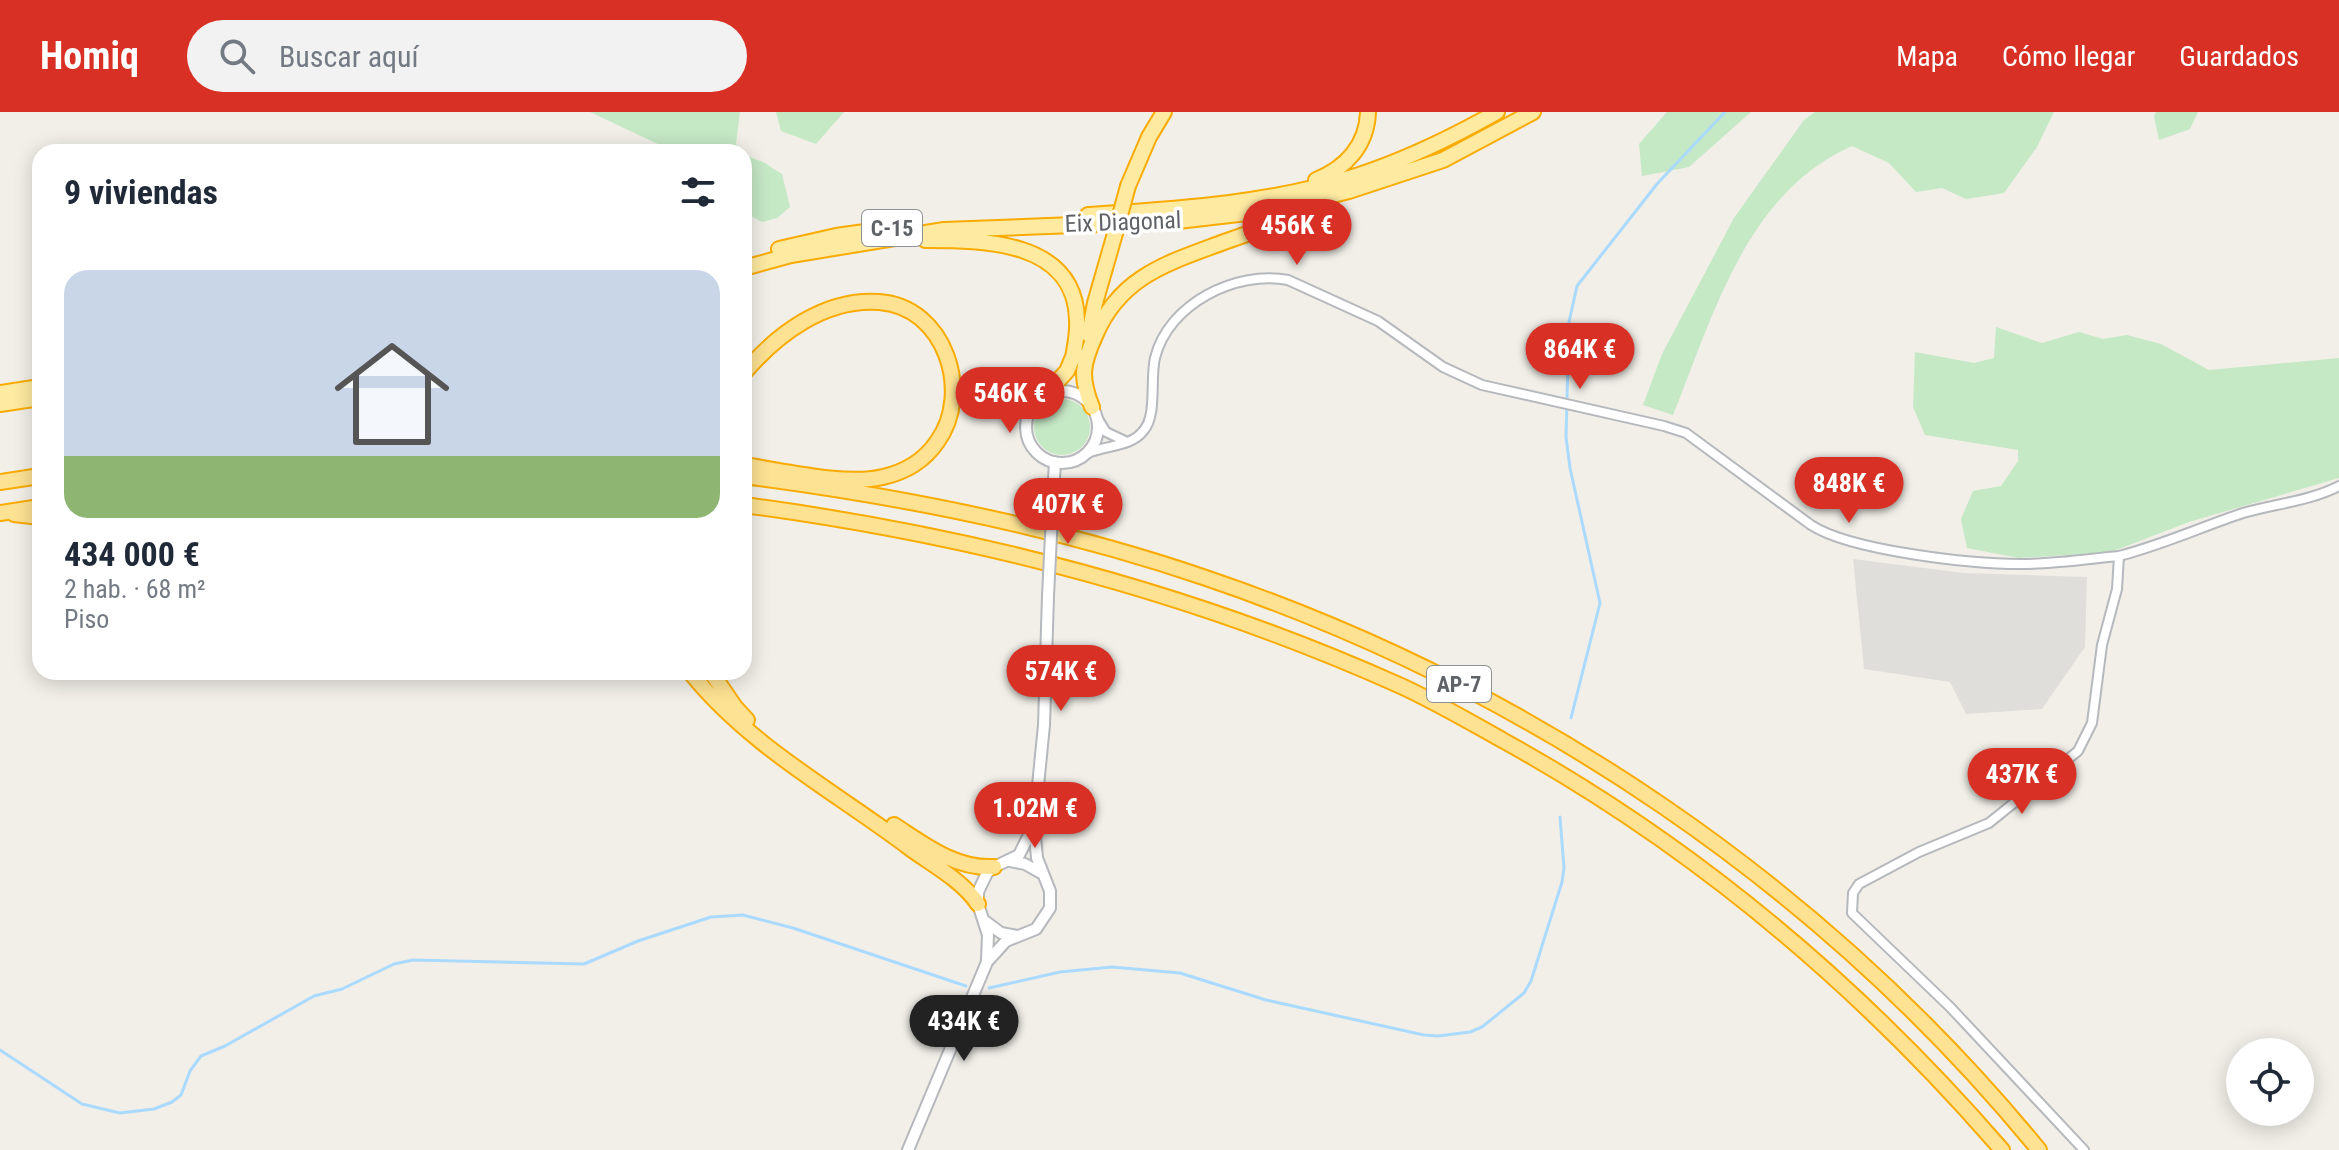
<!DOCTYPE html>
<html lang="es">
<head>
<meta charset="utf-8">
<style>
  body { margin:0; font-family:"Roboto Condensed",sans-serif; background:#f2f2f3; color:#1f2937; height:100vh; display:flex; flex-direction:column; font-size:30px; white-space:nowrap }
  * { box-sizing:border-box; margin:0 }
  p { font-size:26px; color:#747a83 }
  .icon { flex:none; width:44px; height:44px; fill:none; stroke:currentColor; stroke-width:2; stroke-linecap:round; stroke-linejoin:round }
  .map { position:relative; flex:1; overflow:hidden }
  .drawer { position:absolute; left:32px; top:32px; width:720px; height:536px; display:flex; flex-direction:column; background:#fff; border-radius:24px; box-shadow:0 4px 20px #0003 }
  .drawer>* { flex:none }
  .controls { position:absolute; left:2226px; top:926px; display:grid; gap:16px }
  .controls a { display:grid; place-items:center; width:88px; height:88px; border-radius:50%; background:#fff; box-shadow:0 4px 20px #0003; font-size:40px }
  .price { position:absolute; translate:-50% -68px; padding:0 18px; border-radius:28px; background:#d93025; color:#fff; font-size:26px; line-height:52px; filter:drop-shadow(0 2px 4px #0008) }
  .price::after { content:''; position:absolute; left:50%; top:48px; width:24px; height:18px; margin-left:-12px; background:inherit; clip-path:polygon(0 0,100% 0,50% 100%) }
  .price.on { background:#222; color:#fff }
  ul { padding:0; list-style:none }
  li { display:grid; align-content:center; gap:16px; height:424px; padding:0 32px }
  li+li { border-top:2px solid #e0e1e3 }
  li span { display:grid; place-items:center; height:248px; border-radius:24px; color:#555 }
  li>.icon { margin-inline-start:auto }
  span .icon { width:144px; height:144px; fill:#fffc; stroke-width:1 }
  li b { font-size:34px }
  h2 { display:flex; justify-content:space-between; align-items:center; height:96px; padding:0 32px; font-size:34px }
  header { display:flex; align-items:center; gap:48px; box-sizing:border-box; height:112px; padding:0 40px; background:#d93025; color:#fff }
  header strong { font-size:38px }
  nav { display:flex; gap:44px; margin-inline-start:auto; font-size:28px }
  .search { width:560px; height:72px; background:#f2f2f3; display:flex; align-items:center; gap:20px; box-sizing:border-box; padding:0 28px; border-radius:44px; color:#747a83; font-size:30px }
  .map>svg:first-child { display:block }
</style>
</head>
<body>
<header>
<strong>Homiq</strong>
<div class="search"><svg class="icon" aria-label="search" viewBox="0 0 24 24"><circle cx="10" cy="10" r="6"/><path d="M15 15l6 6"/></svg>Buscar aquí</div>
<nav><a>Mapa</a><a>Cómo llegar</a><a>Guardados</a></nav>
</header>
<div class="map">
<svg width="2339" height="1038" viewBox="0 0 2339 1038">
  <rect width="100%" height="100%" fill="#f1efe8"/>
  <path fill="#e0deda" d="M1853 447 1964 461 2087 465 2085 535 2042 597 1966 602 1950 570 1864 557Z"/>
  <path fill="#c5e8c5" d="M590 0H740L736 32 742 40H675Z
    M776 0H844L816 32 781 19Z
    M1667 0H1751L1689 55 1642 64 1639 32Z
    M1815 0H2054L2037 35 2004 81 1966 87 1942 76 1916 80 1889 51 1852 34C1746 81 1713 204 1673 303L1643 293 1662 242 1734 106 1804 8Z
    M2156 0H2198L2190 17 2159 28 2154 4Z
    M744 43 763 50 782 62 790 95 777 106 762 110 749 103 750 86 744 81Z
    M1996 215 2042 231 2079 220 2103 227 2127 223 2161 232 2209 258 2339 246V366L2189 410 2111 440 2019 446 1967 436 1961 407 1973 379 2001 374 2018 349V338L1925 323 1913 295 1915 240 1974 251 1994 246Z
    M1034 315a28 28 0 1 1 56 0a28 28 0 1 1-56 0Z"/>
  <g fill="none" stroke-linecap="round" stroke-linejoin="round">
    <path stroke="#aadaff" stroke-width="3" d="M1571 606 1600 491 1570 356 1566 325 1569 210 1577 174 1657 72 1725 0
      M989 876 1060 860 1112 855 1180 861 1266 888 1424 923 1438 924 1470 920 1482 915 1524 881 1531 869 1562 770 1564 756 1560 705
      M0 938 82 992 120 1001 154 997 172 990 181 983 190 959 201 944 225 934 314 884 342 877 394 852 413 848 584 852 638 829 711 805 743 803 793 816 966 874"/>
    <defs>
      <path id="minor" d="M1098 307 1106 320 1125 329
        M1088 341C1106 333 1132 335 1144 318 1157 303 1150 266 1155 246 1168 192 1236 158 1288 168L1378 209 1443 255 1482 273 1664 314 1686 321 1811 413C1851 439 1972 452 2021 452 2054 452 2087 447 2119 444
        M2084 1038 1950 895 1852 801 1853 781 1859 772 1919 740 1989 711 2078 639 2092 611 2102 533 2117 477 2119 444C2162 433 2201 415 2243 401 2274 392 2310 389 2339 374"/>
      <path id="tertiary" d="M1026 315a36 36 0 1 1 72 0a36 36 0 1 1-72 0Z
        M1053 383 1055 350
        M1010 749 1025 752 1041 761
        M985 809 1001 821 1017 824
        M987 848 988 823 978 792V780L987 761 994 755 1019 743 1033 715
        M908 1038 987 850 1006 829 1036 817 1050 796V779L1037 746 1034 714 1044 613 1048 484"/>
      <path id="trunk" d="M1316 68C1346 56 1367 33 1368 0
        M1128 74 1149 25 1164 0
        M1088 103C1177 97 1267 92 1353 65 1403 49 1451 26 1497 0
        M925 128C983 128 1075 128 1077 208 1078 221 1075 233 1073 246
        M779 137 836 124 908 114
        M744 156 791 143 944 118 1178 109 1273 98 1349 79 1443 48 1533 0
        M1089 223 1095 191 1116 118
        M0 281 40 275
        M1046 282 1067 259 1075 240
        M0 292 40 286
        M1092 295C1080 265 1082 253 1095 224 1120 164 1168 151 1224 130 1258 118 1290 107 1324 95"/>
      <path id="motorway" d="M744 261C777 222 825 186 879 190 945 194 973 281 937 330 924 349 905 360 883 365 845 374 784 359 744 353
        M744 364C900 384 1057 415 1206 466 1530 576 1822 773 2039 1038
        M0 370 40 364
        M744 393C971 423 1192 480 1401 574 1436 590 1470 610 1504 629 1694 734 1860 874 2002 1038
        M0 401 40 395
        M14 402 40 405
        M690 560C750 635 836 680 911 737 933 753 963 769 978 792
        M711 560 735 595 747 608
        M894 713C925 733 955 757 994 755"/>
    </defs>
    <use href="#minor" stroke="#b5b8bc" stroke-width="12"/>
    <use href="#tertiary" stroke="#b5b8bc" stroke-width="14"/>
    <use href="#trunk" stroke="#f9ab00" stroke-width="18"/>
    <use href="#motorway" stroke="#f9ab00" stroke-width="18"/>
    <use href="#minor" stroke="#fff" stroke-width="8"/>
    <use href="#tertiary" stroke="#fff" stroke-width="10"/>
    <use href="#trunk" stroke="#feeaa1" stroke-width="14"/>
    <use href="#motorway" stroke="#fde293" stroke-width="14"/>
    <defs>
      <path id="tertiary-bridge" d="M1048 484 1053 383"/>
      <path id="trunk-bridge" d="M1116 118 1128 74"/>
    </defs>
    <use href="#tertiary-bridge" stroke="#b5b8bc" stroke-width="14" stroke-linecap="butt"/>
    <use href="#trunk-bridge" stroke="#f9ab00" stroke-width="18" stroke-linecap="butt"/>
    <use href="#tertiary-bridge" stroke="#fff" stroke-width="10"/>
    <use href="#trunk-bridge" stroke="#feeaa1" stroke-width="14"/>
  </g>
  <g text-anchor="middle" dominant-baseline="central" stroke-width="7" stroke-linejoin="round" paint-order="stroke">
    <g fill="#fff" stroke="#8f9295" stroke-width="2">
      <rect x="862" y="98" width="60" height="36" rx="6"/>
      <rect x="1427" y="554" width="64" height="36" rx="6"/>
    </g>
    <g font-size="22" font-weight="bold" fill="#5f6368">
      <text x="892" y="116">C-15</text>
      <text x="1459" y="572">AP-7</text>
    </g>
    <g font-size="24" fill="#5f6368" stroke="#fff">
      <text transform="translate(1123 110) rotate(-2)">Eix Diagonal</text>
    </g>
  </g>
</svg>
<div class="controls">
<a><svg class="icon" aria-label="locate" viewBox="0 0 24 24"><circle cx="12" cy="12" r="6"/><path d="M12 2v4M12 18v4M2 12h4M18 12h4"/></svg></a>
</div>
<b class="price" style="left:1297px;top:155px">456K €</b>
<b class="price" style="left:1580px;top:279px">864K €</b>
<b class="price" style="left:1010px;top:323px">546K €</b>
<b class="price" style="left:1849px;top:413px">848K €</b>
<b class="price" style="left:1068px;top:434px">407K €</b>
<b class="price" style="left:1061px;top:601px">574K €</b>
<b class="price" style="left:2022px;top:704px">437K €</b>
<b class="price" style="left:1035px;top:738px">1.02M €</b>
<b class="price on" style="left:964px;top:951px">434K €</b>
<section class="drawer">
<h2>9 viviendas<svg class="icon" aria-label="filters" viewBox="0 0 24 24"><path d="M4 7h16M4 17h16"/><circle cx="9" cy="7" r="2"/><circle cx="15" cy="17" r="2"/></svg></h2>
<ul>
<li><span style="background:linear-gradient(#c9d6e8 75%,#8fb573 0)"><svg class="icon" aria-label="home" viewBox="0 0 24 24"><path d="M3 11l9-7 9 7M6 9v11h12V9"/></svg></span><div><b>434 000 €</b><p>2 hab. · 68 m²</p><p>Piso</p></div></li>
</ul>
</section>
</div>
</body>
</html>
